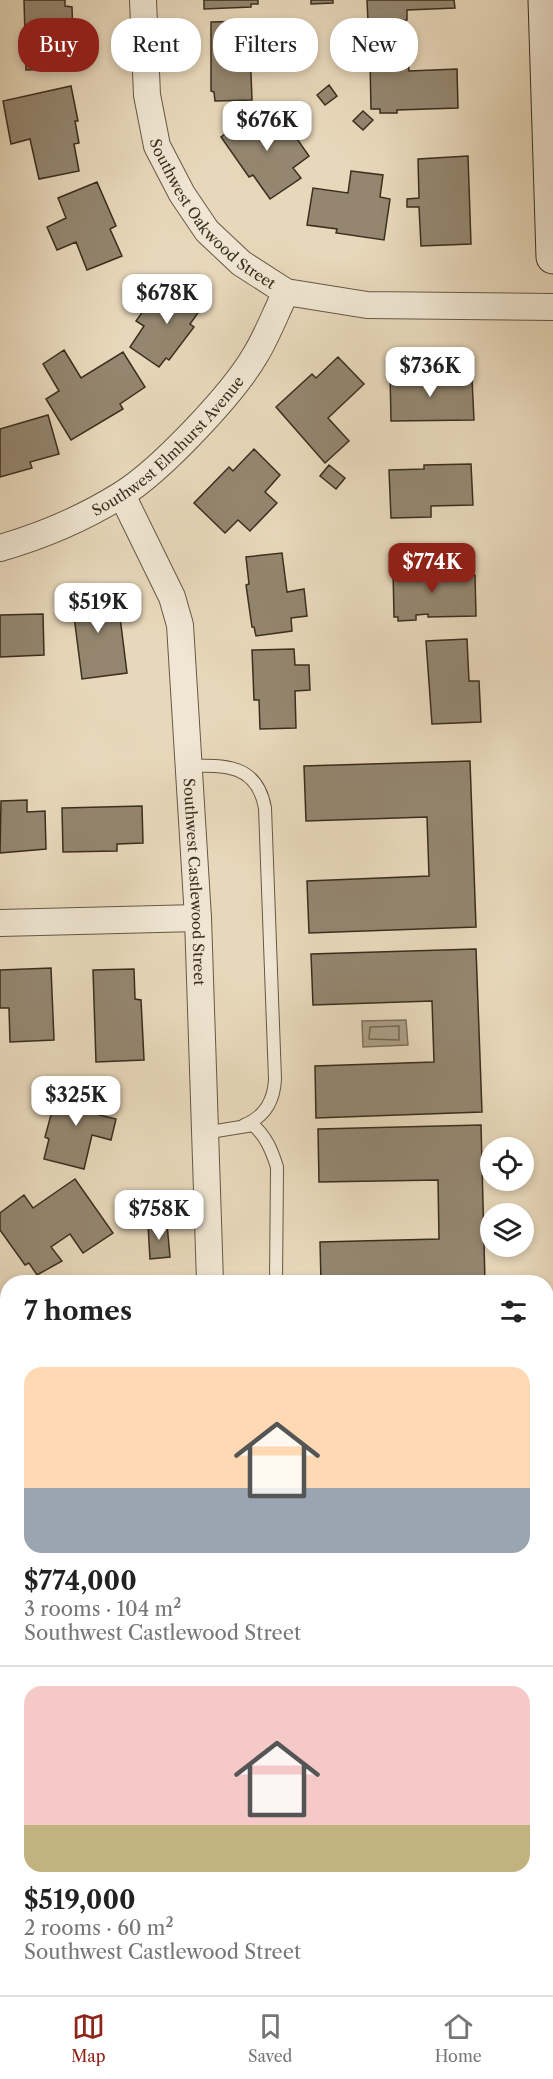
<!DOCTYPE html>
<html lang="en">
<head>
<meta charset="utf-8">
<style>
  body { margin:0; font-family:"Libre Caslon Text",serif; background:#f6f6f6; color:#222; height:100vh; display:flex; flex-direction:column; font-size:22px; white-space:nowrap }
  * { box-sizing:border-box; margin:0 }
  p { font-size:20px; color:#767676 }
  .icon { flex:none; width:33px; height:33px; fill:none; stroke:currentColor; stroke-width:2; stroke-linecap:round; stroke-linejoin:round }
  .map { position:relative; flex:1; overflow:hidden }
  .sheet { position:absolute; left:0px; top:1275px; width:554px; height:720px; display:flex; flex-direction:column; background:#fff; border-radius:24px 24px 0 0; box-shadow:0 3px 9px #0003 }
  .sheet>* { flex:none }
  .top-card { position:absolute; left:18px; top:18px; width:518px; height:54px; display:flex; gap:12px }
  .buttons { position:absolute; left:480px; top:1137px; display:grid; gap:12px }
  .buttons a { display:grid; place-items:center; width:54px; height:54px; border-radius:50%; background:#fff; box-shadow:0 3px 9px #0003; font-size:30px }
  .price { position:absolute; translate:-50% -51px; padding:0 14px; border-radius:12px; background:#fff; color:#222; font-size:20px; line-height:39px; filter:drop-shadow(0 2px 3px #0008) }
  .price::after { content:''; position:absolute; left:50%; top:36px; width:18px; height:14px; margin-left:-9px; background:inherit; clip-path:polygon(0 0,100% 0,50% 100%) }
  .price.selected { background:#8f2418; color:#fff }
  ul { padding:0; list-style:none }
  li { display:grid; align-content:center; gap:12px; height:318px; padding:0 24px }
  li+li { border-top:2px solid #e0e0e0 }
  li span { display:grid; place-items:center; height:186px; border-radius:18px; color:#555 }
  li>.icon { margin-inline-start:auto }
  span .icon { width:108px; height:108px; fill:#fffc; stroke-width:1 }
  li b { font-size:26px }
  h2 { display:flex; justify-content:space-between; align-items:center; height:72px; padding:0 24px; font-size:26px }
  .tag { padding:0 21px; border-radius:24px; background:#fff; box-shadow:0 3px 9px #0003; font-size:21px; line-height:54px }
  .tag.selected { background:#8f2418; color:#fff }
  .tab-bar { display:flex; justify-content:space-around; align-items:center; height:84px; border-top:2px solid #e0e0e0; background:#fff; font-size:16px; color:#767676 }
  .tab-bar a { display:grid; justify-items:center; gap:3px }
  .tab-bar .selected { color:#8f2418 }
  .map>svg:first-child { display:block }
</style>
</head>
<body>
<div class="map">
<svg width="553" height="1995" viewBox="0 0 553 1995">
  <rect width="100%" height="100%" fill="#e8d8bb"/>
  <filter id="stains"><feTurbulence type="fractalNoise" baseFrequency=".00333" numOctaves="4"/><feColorMatrix values="0 0 0 0 .2 0 0 0 0 .09 0 0 0 0 .02 0 0 0 .5 -.17"/></filter>
  <radialGradient id="worn" r=".72"><stop offset=".6" stop-color="#630" stop-opacity="0"/><stop offset="1" stop-color="#630" stop-opacity=".3"/></radialGradient>
  <path fill="#ad9e86" stroke="#7f715c" stroke-width="1.5" d="M406 1020 408 1045 363 1047 362 1021Z"/>
  <g fill="none" stroke-linecap="round" stroke-linejoin="round">
    <path stroke="#746652" stroke-width="1.5" d="M399 1026V1040L369 1039 370 1027Z"/>
  </g>
  <path fill="#948670" stroke="#3a2e1e" stroke-width="1.5" d="M24 0H65V6L72 7 74 68 26 70Z
    M204 0H258V4H251V7L204 9Z
    M311 0H333V3L311 4Z
    M367 0H454L455 8 407 10V20L368 22Z
    M249 21 252 100 215 101 214 92 211 91V22Z
    M408 59 409 71 457 69 458 108 397 110V113H380V109H371L370 60Z
    M329 85 337 96 325 105 317 95Z
    M71 86 78 121H75L79 143 74 144 79 171 39 179 30 139 11 144 3 101Z
    M363 111 373 120 363 130 353 121Z
    M255 113 263 125 279 113 309 156 293 168 301 178 270 199 253 175 249 177 221 137Z
    M468 156 471 244 421 246 419 207H407V199L419 198 418 159Z
    M351 171 383 175 380 197 390 199 384 240 336 233 337 229 307 225 313 188 348 193Z
    M97 182 116 226 110 229 122 256 87 270 76 242 57 250 47 227 66 218 58 198Z
    M175 282 205 303 190 324 194 327 169 360 166 358 159 367 130 347 144 326 136 321 146 307 153 312Z
    M64 350 81 378 123 352 145 387 120 404 123 409 71 440 46 399 59 391 43 364Z
    M338 357 364 384 328 418 349 441 325 463 276 407 312 374 316 378Z
    M430 371V381L472 379 474 420 391 421 390 373Z
    M48 415 59 454 30 462 32 468 0 477V429Z
    M254 449 280 475 265 492 277 503 250 531 238 520 225 533 194 503 229 467 233 471Z
    M471 464 473 505 431 506V517L391 518 389 470 424 469V465Z
    M329 465 345 478 336 489 320 476Z
    M282 553 287 592 304 589 307 616 291 618 292 631 256 636 254 627H252L246 585 249 584 246 557Z
    M434 567V577L475 575 476 616 428 617V614L416 615V620L398 621V617H394L393 569Z
    M111 588 114 618 120 617 127 673 82 679 71 593Z
    M43 614 44 655 0 657V615Z
    M467 639 469 681H479L481 722 432 724 426 641Z
    M294 649 295 665H309L310 690 295 691 296 728 260 729 259 700H254L252 650Z
    M470 761 476 927 309 933 307 881 429 876 427 817 306 821 304 766Z
    M27 800V812L45 811 46 849 0 853 1 801Z
    M142 806 143 843 117 844V851L63 852 62 808Z
    M476 949 482 1112 316 1118 315 1066 434 1062 432 1001 313 1005 311 954Z
    M51 968 54 1040 10 1042 9 1008H0V970Z
    M134 969 135 999 141 1000 144 1060 96 1062 93 970Z
    M63 1086 103 1097 99 1115 116 1119 111 1140 92 1135 84 1169 44 1159 49 1139 45 1137 55 1100 59 1101Z
    M481 1125 485 1282H321L320 1242 439 1239 438 1180 319 1182 318 1129Z
    M75 1179 113 1233 83 1253 70 1234 51 1247 62 1261 37 1275 29 1263 25 1265 0 1230V1213L24 1195 33 1208Z
    M167 1224 170 1257 150 1259 148 1225Z
    M0 1390H8V1437H0Z
    M37 1988H85L86 1995H37Z
    M170 1988H233V1995H171Z
    M437 1988H508V1995H437Z"/>
  <g fill="none" stroke-linecap="round" stroke-linejoin="round">
    <defs>
      <path id="service" d="M188 766C225 765 257 764 265 808L275 1079C274 1101 265 1117 244 1125
        M204 1133 253 1125C266 1136 272 1151 277 1167L276 1282
        M128 1988 129 1995
        M269 1988V1995
        M407 1988 408 1995
        M539 1988 540 1995"/>
      <g id="minor">
        <path id="s1" d="M143 0 147 95 157 146 182 194 207 231 241 263 286 292 367 305 553 307"/>
        <path id="s2" d="M122 495 172 597 180 625 198 918 210 1282"/>
        <path id="s3" d="M0 548C42 536 84 518 121 495 160 471 233 394 256 354 268 334 276 312 286 292"/>
        <path d="M0 923 198 918"/>
        <path d="M0 1508H8"/>
        <path d="M546 1524H553"/>
      </g>
      <path id="secondary" d="M545 0 553 257"/>
    </defs>
    <use href="#service" stroke="#665845" stroke-width="14"/>
    <use href="#minor" stroke="#665845" stroke-width="28"/>
    <use href="#secondary" stroke="#3a2e1e" stroke-width="35"/>
    <use href="#service" stroke="#f0e6d3" stroke-width="12"/>
    <use href="#minor" stroke="#f0e6d3" stroke-width="26"/>
    <use href="#secondary" stroke="#f0e6d3" stroke-width="33"/>
  </g>
  <g text-anchor="middle" dominant-baseline="central" stroke-width="4.5" stroke-linejoin="round" paint-order="stroke">
    <g font-size="15" fill="#3a2e1e" stroke="#f0e6d3">
      <text stroke="none"><textPath href="#s1" startOffset="236">Southwest Oakwood Street</textPath></text>
      <text stroke="none"><textPath href="#s3" startOffset="200">Southwest Elmhurst Avenue</textPath></text>
      <text stroke="none"><textPath href="#s2" startOffset="400">Southwest Castlewood Street</textPath></text>
    </g>
  </g>
  <rect width="100%" height="100%" filter="url(#stains)"/>
  <rect width="100%" height="100%" fill="url(#worn)"/>
</svg>
<div class="buttons">
<a><svg class="icon" aria-label="locate" viewBox="0 0 24 24"><circle cx="12" cy="12" r="6"/><path d="M12 2v4M12 18v4M2 12h4M18 12h4"/></svg></a>
<a><svg class="icon" aria-label="layers" viewBox="0 0 24 24"><path d="M12 4l9 5-9 5-9-5zM3 14l9 5 9-5"/></svg></a>
</div>
<b class="price" style="left:267px;top:152px">$676K</b>
<b class="price" style="left:167px;top:325px">$678K</b>
<b class="price" style="left:430px;top:398px">$736K</b>
<b class="price selected" style="left:432px;top:594px">$774K</b>
<b class="price" style="left:98px;top:634px">$519K</b>
<b class="price" style="left:76px;top:1127px">$325K</b>
<b class="price" style="left:159px;top:1241px">$758K</b>
<div class="top-card">
<a class="tag selected">Buy</a>
<a class="tag">Rent</a>
<a class="tag">Filters</a>
<a class="tag">New</a>
</div>
<section class="sheet">
<h2>7 homes<svg class="icon" aria-label="filters" viewBox="0 0 24 24"><path d="M4 7h16M4 17h16"/><circle cx="9" cy="7" r="2"/><circle cx="15" cy="17" r="2"/></svg></h2>
<ul>
<li><span style="background:linear-gradient(#ffd9b3 65%,#9aa5b1 0)"><svg class="icon" aria-label="home" viewBox="0 0 24 24"><path d="M3 11l9-7 9 7M6 9v11h12V9"/></svg></span><div><b>$774,000</b><p>3 rooms · 104 m²</p><p>Southwest Castlewood Street</p></div></li>
<li><span style="background:linear-gradient(#f6c9c9 75%,#c2b280 0)"><svg class="icon" aria-label="home" viewBox="0 0 24 24"><path d="M3 11l9-7 9 7M6 9v11h12V9"/></svg></span><div><b>$519,000</b><p>2 rooms · 60 m²</p><p>Southwest Castlewood Street</p></div></li>
</ul>
</section>
</div>
<nav class="tab-bar">
<a class="selected"><svg class="icon" aria-label="map" viewBox="0 0 24 24"><path d="M3 6l6-2 6 2 6-2v14l-6 2-6-2-6 2zM9 4v14M15 6v14"/></svg>Map</a>
<a><svg class="icon" aria-label="saved" viewBox="0 0 24 24"><path d="M7 4h10v16l-5-4-5 4z"/></svg>Saved</a>
<a><svg class="icon" aria-label="home" viewBox="0 0 24 24"><path d="M3 11l9-7 9 7M6 9v11h12V9"/></svg>Home</a>
</nav>
</body>
</html>
